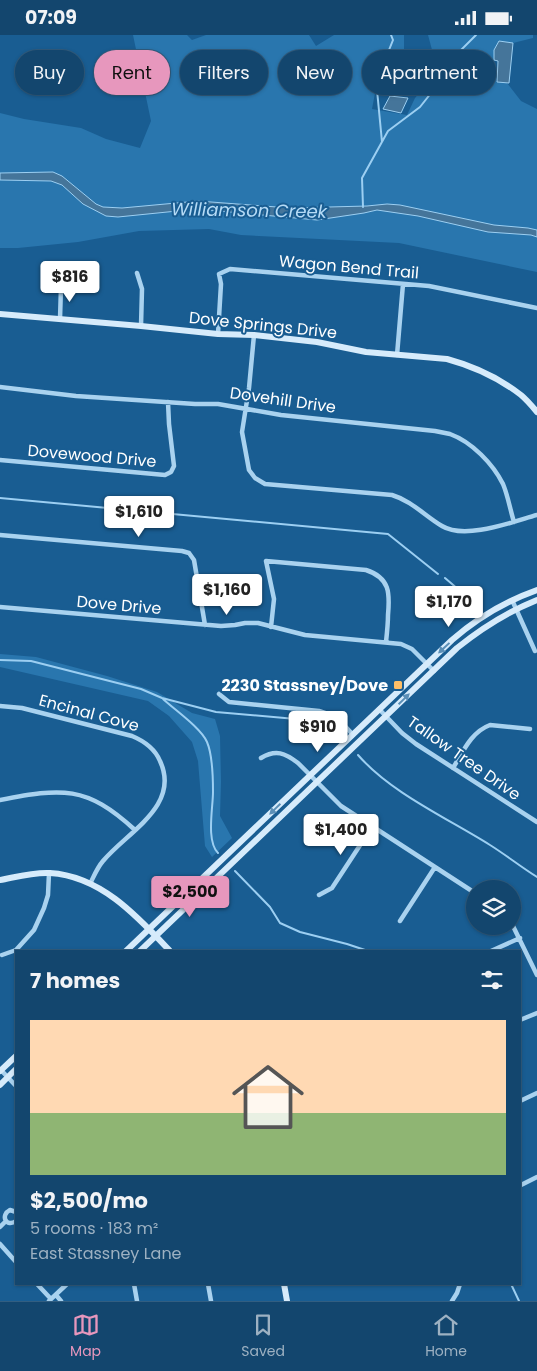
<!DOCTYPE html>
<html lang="en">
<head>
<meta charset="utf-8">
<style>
  body { margin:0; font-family:Poppins,sans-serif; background:#205076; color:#f1f3f6; height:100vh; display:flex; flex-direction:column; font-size:19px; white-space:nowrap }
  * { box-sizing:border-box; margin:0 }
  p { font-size:16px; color:#9db1c2 }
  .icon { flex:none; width:28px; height:28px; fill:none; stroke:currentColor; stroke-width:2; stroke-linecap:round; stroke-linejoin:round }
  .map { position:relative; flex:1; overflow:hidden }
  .sheet { position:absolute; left:15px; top:915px; width:506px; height:335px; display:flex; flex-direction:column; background:#13466e; border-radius:0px; box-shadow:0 1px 4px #0004,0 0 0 1px #325e81 }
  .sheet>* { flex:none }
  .guide { position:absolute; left:15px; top:15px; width:508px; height:45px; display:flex; gap:10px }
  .controls { position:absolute; left:466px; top:845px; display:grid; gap:10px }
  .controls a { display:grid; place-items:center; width:55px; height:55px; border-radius:50%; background:#13466e; box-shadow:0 1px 4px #0004,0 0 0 1px #325e81; font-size:25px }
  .price { position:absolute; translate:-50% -42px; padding:0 11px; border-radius:5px; background:#fff; color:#222; font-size:16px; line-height:32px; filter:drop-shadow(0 1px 2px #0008) }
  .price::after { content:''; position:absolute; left:50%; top:30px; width:15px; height:11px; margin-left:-8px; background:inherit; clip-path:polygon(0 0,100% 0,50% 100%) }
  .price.on { background:#e797bd; color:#111 }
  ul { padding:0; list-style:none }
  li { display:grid; align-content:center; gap:10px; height:265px; padding:0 15px }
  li+li { border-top:1px solid #325e81 }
  li span { display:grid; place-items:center; height:155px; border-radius:0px; color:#555 }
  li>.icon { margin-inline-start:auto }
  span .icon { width:90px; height:90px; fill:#fffc; stroke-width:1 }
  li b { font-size:21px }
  h2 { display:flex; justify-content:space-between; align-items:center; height:60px; padding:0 15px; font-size:21px }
  .tag { padding:0 18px; border-radius:22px; background:#13466e; box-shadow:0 1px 4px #0004,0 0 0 1px #325e81; font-size:18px; line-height:45px }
  .tag.on { background:#e797bd; color:#111 }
  .status { display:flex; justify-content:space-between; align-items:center; height:35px; padding:0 25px; background:#13466e; direction:ltr }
  .status svg { height:14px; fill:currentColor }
  .tabs { display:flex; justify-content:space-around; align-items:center; height:70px; border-top:1px solid #325e81; background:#13466e; font-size:14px; color:#9db1c2 }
  .tabs a { display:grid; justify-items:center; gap:2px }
  .tabs .on { color:#e797bd }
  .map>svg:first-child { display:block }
</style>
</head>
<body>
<div class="status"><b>07:09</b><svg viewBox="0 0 49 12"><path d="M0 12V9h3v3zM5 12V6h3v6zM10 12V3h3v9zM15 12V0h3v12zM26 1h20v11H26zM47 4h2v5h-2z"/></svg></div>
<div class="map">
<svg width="537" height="1266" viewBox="0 0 537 1266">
  <rect width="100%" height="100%" fill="#195d92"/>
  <path fill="#2976ae" d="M133 0H187L192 5 206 0H309L316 11 334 0H404V14L378 42 372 74 407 80 415 63 438 37 428 0H533V3L513 8 502 7 493 29 496 46 507 48 521 66 537 74V237L399 208 241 200 209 194 139 196 78 207 18 213H0V78L24 84 81 93 106 104 140 113 151 86Z
    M0 619 36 622 107 641 157 657 192 678 215 684 220 701 221 747 220 781 232 803 212 822 205 811 198 726 192 707 169 681 148 666 0 632Z"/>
  <path fill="#45759a" stroke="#9ccff2" d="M499 6 513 8 509 48 497 47 498 26 494 25V15Z
    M390 61 408 63 401 78 383 74Z
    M53 137 62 141 96 169 103 172 122 173 198 166 290 173 367 171 387 169 400 170 494 190 528 193 537 195V202L531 200 488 197 418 181 377 175 364 178 317 185 197 174 118 182 106 181 83 169 62 150 51 146 0 145V138Z"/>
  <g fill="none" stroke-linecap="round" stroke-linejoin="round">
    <path stroke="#9ccff2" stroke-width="2" d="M382 107 377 55 384 46V30L389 23V15L393 5 391 0
      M363 172 362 143 388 96 420 72 439 48 444 32 476 0
      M0 463 388 499 438 539
      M445 543 459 555 475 575
      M0 625 31 626 141 654 162 663 216 677 307 685 324 689 339 701
      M163 664C175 675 201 693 207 707 213 721 213 743 213 757 213 773 206 806 218 818
      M358 720C391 758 447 783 490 810 506 820 521 832 537 842
      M235 836 270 872 280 888 300 897 347 909 368 916
      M511 1249 519 1266"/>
    <path stroke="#a9d2ef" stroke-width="4.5" d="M137 238 142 254 141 291
      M60 284 61 252
      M218 299 221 249 219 239 230 234 429 251 537 273
      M254 300 249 353 242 397 249 435 255 443 265 449 392 460C412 466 425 481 442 491 465 505 512 487 537 480
      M397 320 403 249
      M0 352 76 361 195 369H218L281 380 435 396C440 397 445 398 450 399 472 407 493 429 503 449 508 461 510 474 514 487
      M0 425 165 440 171 437 174 431 169 389 168 367
      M0 500 182 516 189 518 194 525 205 590
      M512 565 535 616
      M0 572 221 591 235 590 245 588H258L305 600 401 609 412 614 434 636
      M271 592 274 564 266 526 366 535C390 543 390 558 388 580 388 589 387 598 386 607
      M219 659 229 667 319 676C334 680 343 688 353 700
      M0 671 22 673 132 701C144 706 155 714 160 726 181 771 127 797 103 826 97 833 94 841 90 849
      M379 674 402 698 416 709 537 787
      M261 723C276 714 285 718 298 728L341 771 475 858
      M453 733C463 717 471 697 490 690L530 694
      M0 765C62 753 86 750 135 795
      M319 860 332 853 372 792
      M400 886 435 832
      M512 889 537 940
      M491 916 520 903
      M2 920 16 915 34 895 44 873 48 860 49 838
      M520 985 537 978
      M1 1035 16 1051
      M520 1066 537 1058
      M521 1150 537 1142
      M16 1177 10 1175C0 1180 6 1193 16 1186
      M0 1192 6 1186
      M0 1209 16 1227
      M37 1249 51 1264
      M134 1249 137 1266
      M208 1249 211 1266
      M56 1260 61 1266
      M49 1266 67 1249
      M452 1266 457 1258 460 1249"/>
    <path stroke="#d6ebfb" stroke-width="6" d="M0 279 141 291 218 299 254 300 317 307 366 317 447 324C473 331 499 343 521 360 527 365 532 371 537 377
      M0 845C16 842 33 837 50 838 101 841 138 882 170 916
      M126 916 452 605C477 583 506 566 537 555
      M140 916 457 613C482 593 507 577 537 565
      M0 1036 16 1021
      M0 1050 16 1034
      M284 1249 287 1266"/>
  </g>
  <defs><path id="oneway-solid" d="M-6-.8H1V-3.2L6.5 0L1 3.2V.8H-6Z" transform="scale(1.25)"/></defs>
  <g fill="#5b8fb7">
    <use href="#oneway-solid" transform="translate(444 613) rotate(137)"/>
    <use href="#oneway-solid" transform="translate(404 664) rotate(-44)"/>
    <use href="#oneway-solid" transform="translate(275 774) rotate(136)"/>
  </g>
  <rect fill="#ffbf67" stroke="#195d92" stroke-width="2" x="393" y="645" width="10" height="10" rx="2.5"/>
  <g text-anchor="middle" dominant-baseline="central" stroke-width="4" stroke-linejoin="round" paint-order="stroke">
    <g font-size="16" fill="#fff" stroke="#195d92">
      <text transform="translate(349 232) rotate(5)">Wagon Bend Trail</text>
      <text transform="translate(263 290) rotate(6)">Dove Springs Drive</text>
      <text transform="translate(283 365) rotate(8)">Dovehill Drive</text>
      <text transform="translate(92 421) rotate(5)">Dovewood Drive</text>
      <text transform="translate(119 570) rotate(5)">Dove Drive</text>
      <text transform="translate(89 678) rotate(15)">Encinal Cove</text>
      <text transform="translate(464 723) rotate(35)">Tallow Tree Drive</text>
    </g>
    <g font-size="16" font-weight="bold" fill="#fff" stroke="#195d92" text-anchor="end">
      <text x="388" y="650">2230 Stassney/Dove</text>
    </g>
    <g font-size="18" font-style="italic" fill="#b5dbf6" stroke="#195d92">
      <text transform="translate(249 175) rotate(1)">Williamson Creek</text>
    </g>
  </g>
</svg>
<div class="controls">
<a><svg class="icon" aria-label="layers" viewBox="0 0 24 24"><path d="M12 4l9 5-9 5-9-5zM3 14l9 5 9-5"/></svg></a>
</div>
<b class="price" style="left:70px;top:268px">$816</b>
<b class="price" style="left:139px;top:503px">$1,610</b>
<b class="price" style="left:227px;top:581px">$1,160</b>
<b class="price" style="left:449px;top:593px">$1,170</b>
<b class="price" style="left:318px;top:718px">$910</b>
<b class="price" style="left:341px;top:821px">$1,400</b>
<b class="price on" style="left:190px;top:883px">$2,500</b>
<div class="guide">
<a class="tag">Buy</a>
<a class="tag on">Rent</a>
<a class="tag">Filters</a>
<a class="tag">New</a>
<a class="tag">Apartment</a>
</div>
<section class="sheet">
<h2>7 homes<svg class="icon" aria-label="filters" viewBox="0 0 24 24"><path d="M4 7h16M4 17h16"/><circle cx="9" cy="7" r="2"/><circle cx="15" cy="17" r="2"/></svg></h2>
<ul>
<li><span style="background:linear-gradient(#ffd9b3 60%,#8fb573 0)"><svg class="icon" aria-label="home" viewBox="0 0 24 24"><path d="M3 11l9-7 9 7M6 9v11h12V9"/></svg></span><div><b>$2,500/mo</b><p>5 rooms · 183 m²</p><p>East Stassney Lane</p></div></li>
</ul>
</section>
</div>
<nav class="tabs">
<a class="on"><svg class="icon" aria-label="map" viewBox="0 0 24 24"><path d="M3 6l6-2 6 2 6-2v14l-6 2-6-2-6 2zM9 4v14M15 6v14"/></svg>Map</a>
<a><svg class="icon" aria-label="saved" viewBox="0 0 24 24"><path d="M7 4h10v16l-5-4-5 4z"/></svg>Saved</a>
<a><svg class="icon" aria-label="home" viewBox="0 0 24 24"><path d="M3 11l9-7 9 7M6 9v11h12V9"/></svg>Home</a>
</nav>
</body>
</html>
